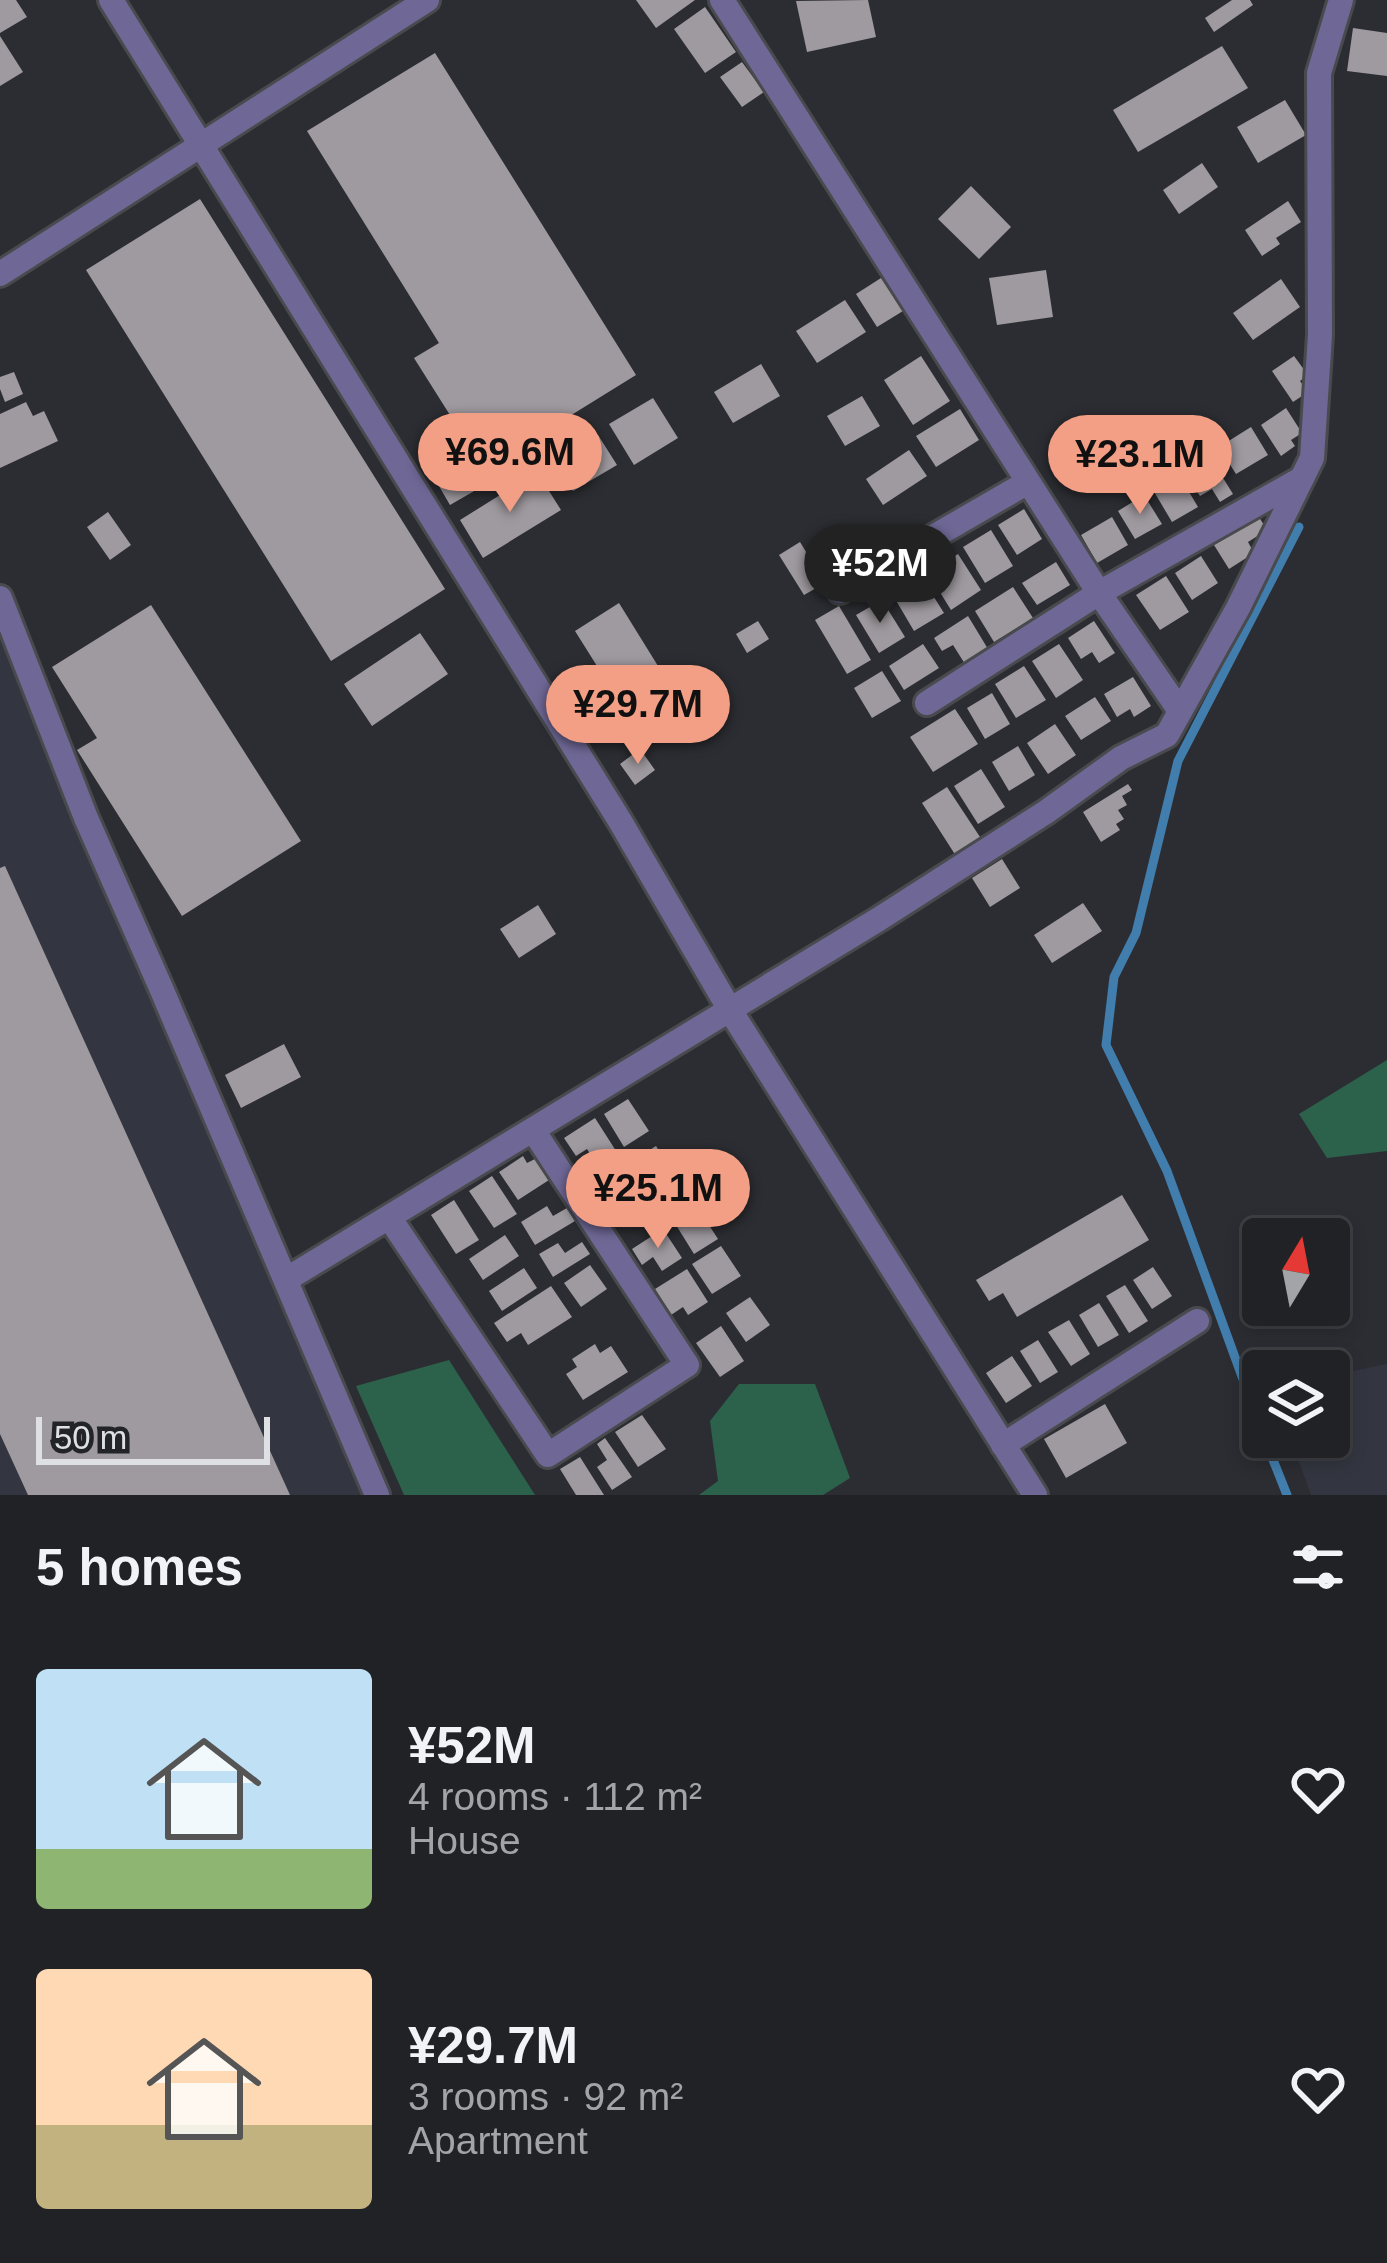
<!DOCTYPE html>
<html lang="en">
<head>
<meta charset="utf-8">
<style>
  body { margin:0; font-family:Arial,sans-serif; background:#292a2e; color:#f1f3f6; height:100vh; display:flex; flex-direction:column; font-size:45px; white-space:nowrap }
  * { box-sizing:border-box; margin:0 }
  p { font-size:39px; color:#a2a4a7 }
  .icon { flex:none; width:66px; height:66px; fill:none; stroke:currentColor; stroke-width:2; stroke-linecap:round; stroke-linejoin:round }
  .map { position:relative; height:1495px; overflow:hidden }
  .drawer { display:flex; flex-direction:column; background:#212226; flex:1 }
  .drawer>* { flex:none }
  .needle { width:78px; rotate:10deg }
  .tools { position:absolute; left:1242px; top:1218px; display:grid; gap:24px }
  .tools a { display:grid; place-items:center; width:108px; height:108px; border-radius:12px; background:#212226; box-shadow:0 6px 18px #0003,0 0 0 3px #3e3f43; font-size:60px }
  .scale { position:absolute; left:36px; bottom:30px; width:234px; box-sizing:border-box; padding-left:12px; border:6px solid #dfe0e4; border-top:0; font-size:33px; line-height:42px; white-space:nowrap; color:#dfe0e4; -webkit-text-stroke:9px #222428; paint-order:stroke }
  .price { position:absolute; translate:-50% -102px; padding:0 27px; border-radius:42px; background:#f39f85; color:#111; font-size:39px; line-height:78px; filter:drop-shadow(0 3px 6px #0008) }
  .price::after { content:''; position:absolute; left:50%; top:72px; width:36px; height:27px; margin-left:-18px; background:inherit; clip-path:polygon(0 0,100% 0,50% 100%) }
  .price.current { background:#222; color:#fff }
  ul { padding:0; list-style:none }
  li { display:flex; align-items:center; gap:36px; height:300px; padding:0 36px }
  li span { display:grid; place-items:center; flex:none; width:336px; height:240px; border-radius:12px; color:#555 }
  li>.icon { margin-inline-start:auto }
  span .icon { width:144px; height:144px; fill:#fffc; stroke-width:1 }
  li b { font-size:51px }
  h2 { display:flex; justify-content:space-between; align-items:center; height:144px; padding:0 36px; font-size:51px }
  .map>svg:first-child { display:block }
</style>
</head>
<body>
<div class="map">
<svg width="1387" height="1495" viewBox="0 0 1387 1495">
  <rect width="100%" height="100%" fill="#2c2d32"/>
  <path fill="#333640" d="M0 635 194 1101 365 1495H0Z
    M1387 1364V1495H1311L1290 1437H1329V1376Z"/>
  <path fill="#2c624b" d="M1387 1060V1151L1327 1158 1299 1114Z
    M449 1360 535 1495H404L356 1386Z
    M739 1384H815L850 1478 823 1495H699L718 1481 710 1421Z"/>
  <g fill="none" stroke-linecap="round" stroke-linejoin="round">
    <path stroke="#427ead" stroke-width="9" d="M1263 1434 1167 1171 1106 1045 1114 977 1136 933 1178 761 1299 527
      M1264 1437 1287 1495"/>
  </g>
  <path fill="#9f9a9f" d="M0 0H16L27 17 0 33Z
    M636 0H695L656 28Z
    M868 0 876 37 807 52 796 1Z
    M1232 0H1250L1253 5 1214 32 1205 18Z
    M705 7 736 52 705 73 674 29Z
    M1353 28 1387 33V76L1347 71Z
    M0 36 23 72 0 86Z
    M1222 46 1248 88 1138 152 1113 110Z
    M435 53 636 375 484 469 414 358 439 343 307 131Z
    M742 62 764 92 742 107 720 77Z
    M1285 100 1306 135 1258 163 1237 127Z
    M1202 163 1218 187 1179 214 1163 190Z
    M971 186 1011 227 979 259 938 219Z
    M200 199 445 589 331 661 86 270Z
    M1288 201 1301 222 1276 238 1280 244 1262 256 1245 230Z
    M1046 270 1053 317 997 325 989 278Z
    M881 278 903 311 877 327 856 294Z
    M1281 279 1300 307 1253 340 1233 313Z
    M845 300 866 332 817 363 796 331Z
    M921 356 950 401 913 425 884 380Z
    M1294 356 1308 375 1300 381 1308 392 1293 402 1272 371Z
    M761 364 780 396 733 423 714 392Z
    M14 372 23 394 5 402 0 389V377Z
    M862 396 880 426 845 446 827 416Z
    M653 398 678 438 634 465 609 424Z
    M26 402 33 416 44 411 58 441 0 468V414Z
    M1286 408 1302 433 1291 440 1295 446 1281 456 1261 425Z
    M960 409 979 440 936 467 916 436Z
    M1251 427 1268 455 1236 474 1219 447Z
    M444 435 476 490 450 505 418 450Z
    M598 435 617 465 573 491 555 461Z
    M909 450 927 476 883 505 866 479Z
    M1210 457 1233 494 1220 502 1212 489 1200 496 1185 473Z
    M537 472 561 510 483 558 460 520Z
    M1179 475 1198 507 1172 522 1153 490Z
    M1144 495 1162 524 1135 539 1118 511Z
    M1024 509 1042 539 1017 555 998 525Z
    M108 512 131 545 110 560 87 527Z
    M1112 517 1128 545 1097 563 1081 535Z
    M1259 517 1267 530 1248 542 1254 553 1229 569 1214 545Z
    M991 530 1013 566 985 583 963 547Z
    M800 542 825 583 804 595 779 555Z
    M958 554 981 590 951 610 928 573Z
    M1201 556 1218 583 1192 600 1175 573Z
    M1056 562 1070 585 1037 605 1022 583Z
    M920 575 944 613 914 631 891 592Z
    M1166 576 1189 612 1160 630 1136 595Z
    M1013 587 1033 618 994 642 975 611Z
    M882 600 905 637 879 653 856 615Z
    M619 603 658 666 614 693 575 631Z
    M151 605 301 841 182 916 77 750 97 738 52 667Z
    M839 606 871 660 847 674 815 620Z
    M968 616 988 649 965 664 953 645 942 651 934 638Z
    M758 621 769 639 747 653 736 634Z
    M1094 621 1115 653 1099 663 1092 652 1081 659 1068 638Z
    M420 633 448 674 372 726 344 684Z
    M923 644 939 668 904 690 889 666Z
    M1059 644 1083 680 1056 698 1032 661Z
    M1024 666 1046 700 1016 718 995 684Z
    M882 671 901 701 872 718 854 688Z
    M1133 677 1151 706 1134 717 1130 709 1117 717 1104 694Z
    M992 693 1010 724 985 739 967 708Z
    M1095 697 1111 721 1081 740 1065 716Z
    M955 709 978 744 933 772 910 737Z
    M1055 724 1076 755 1048 774 1027 743Z
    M1018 746 1035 775 1009 791 992 762Z
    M640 749 655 770 635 785 620 764Z
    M981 769 1005 807 978 824 954 786Z
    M1128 784 1132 790 1122 796 1127 805 1118 810 1124 819 1116 824 1120 830 1101 842 1083 812Z
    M947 787 982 840 956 856 922 803Z
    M1002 859 1020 888 990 907 972 878Z
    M5 866 290 1495H28L0 1434V868Z
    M1083 903 1102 931 1052 963 1034 935Z
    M538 905 556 934 519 958 500 929Z
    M284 1044 301 1077 241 1108 225 1075Z
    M628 1099 649 1131 624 1147 604 1114Z
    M595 1118 618 1154 598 1166 587 1149 576 1156 564 1138Z
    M656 1146 680 1184 654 1201 629 1163Z
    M523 1156 527 1163 535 1159 549 1180 518 1200 499 1172Z
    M622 1169 642 1200 613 1217 594 1186Z
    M492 1176 517 1214 494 1228 469 1191Z
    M1122 1195 1149 1240 1017 1317 1003 1293 989 1301 976 1280Z
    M454 1200 479 1240 456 1254 431 1215Z
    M694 1202 718 1239 694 1254 676 1225 684 1219 680 1211Z
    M547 1206 553 1216 567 1208 575 1221 535 1245 521 1222Z
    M663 1229 682 1258 662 1271 653 1257 642 1265 632 1249Z
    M505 1235 519 1256 483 1280 469 1259Z
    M582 1242 590 1254 553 1277 539 1254 558 1243 565 1253Z
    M721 1246 741 1276 712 1294 692 1264Z
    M590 1265 607 1289 581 1307 564 1283Z
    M1153 1267 1172 1296 1152 1309 1133 1280Z
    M524 1268 537 1288 502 1311 489 1291Z
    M687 1269 708 1302 688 1315 683 1307 671 1315 655 1289Z
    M1125 1285 1148 1321 1129 1333 1106 1296Z
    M551 1286 572 1317 528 1345 521 1333 507 1342 494 1323Z
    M750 1297 770 1325 746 1342 726 1313Z
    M1099 1303 1119 1335 1098 1347 1079 1315Z
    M1069 1320 1090 1354 1071 1366 1048 1332Z
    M721 1326 744 1361 720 1377 696 1343Z
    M1038 1340 1058 1372 1040 1383 1020 1351Z
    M595 1344 600 1353 611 1346 628 1372 583 1400 566 1374 577 1367 572 1359Z
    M1012 1356 1032 1386 1006 1403 986 1373Z
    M1105 1404 1127 1443 1066 1478 1044 1439Z
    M642 1415 666 1449 638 1467 615 1432Z
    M605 1438 632 1477 612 1490 597 1467 607 1460 597 1444Z
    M580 1457 604 1495H576L560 1469Z"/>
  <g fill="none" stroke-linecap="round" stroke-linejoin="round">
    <defs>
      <path id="minor" d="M111 0 620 821 730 1010 1035 1495
        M722 0 1099 593 1180 711
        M840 591 1028 482
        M0 598 86 818 161 988 377 1495
        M927 703 1099 593 1301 479
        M389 1217 548 1455 687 1365 533 1130
        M287 1279 879 919 1046 812 1121 758 1167 735 1238 608 1312 458 1320 335 1319 73 1341 0
        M1003 1445 1197 1321"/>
      <path id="tertiary" d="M0 274 427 0"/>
    </defs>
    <use href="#minor" stroke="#494a4e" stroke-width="30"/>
    <use href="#tertiary" stroke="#494a4e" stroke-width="30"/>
    <use href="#minor" stroke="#6f6896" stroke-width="24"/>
    <use href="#tertiary" stroke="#6f6896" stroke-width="24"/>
  </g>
</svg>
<div class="tools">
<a><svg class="needle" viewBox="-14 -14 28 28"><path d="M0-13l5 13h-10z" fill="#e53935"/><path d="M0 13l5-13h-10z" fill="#a2a4a7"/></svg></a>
<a><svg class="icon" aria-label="layers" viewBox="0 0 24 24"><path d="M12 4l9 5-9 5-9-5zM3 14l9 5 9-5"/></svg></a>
</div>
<div class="scale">50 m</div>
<b class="price" style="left:510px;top:515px">¥69.6M</b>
<b class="price" style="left:1140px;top:517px">¥23.1M</b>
<b class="price current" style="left:880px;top:626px">¥52M</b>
<b class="price" style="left:638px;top:767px">¥29.7M</b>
<b class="price" style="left:658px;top:1251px">¥25.1M</b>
</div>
<section class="drawer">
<h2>5 homes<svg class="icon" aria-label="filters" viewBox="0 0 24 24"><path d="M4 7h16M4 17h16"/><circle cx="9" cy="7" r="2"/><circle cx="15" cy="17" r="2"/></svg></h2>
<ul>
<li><span style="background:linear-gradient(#bfe0f5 75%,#8fb573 0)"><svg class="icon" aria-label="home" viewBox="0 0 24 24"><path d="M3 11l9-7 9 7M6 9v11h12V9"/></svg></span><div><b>¥52M</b><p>4 rooms · 112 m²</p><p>House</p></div><svg class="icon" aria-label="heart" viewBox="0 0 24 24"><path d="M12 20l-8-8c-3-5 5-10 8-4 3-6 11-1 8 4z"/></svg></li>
<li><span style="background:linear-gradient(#ffd9b3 65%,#c2b280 0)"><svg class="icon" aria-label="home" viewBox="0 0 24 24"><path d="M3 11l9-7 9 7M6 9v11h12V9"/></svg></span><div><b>¥29.7M</b><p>3 rooms · 92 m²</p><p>Apartment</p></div><svg class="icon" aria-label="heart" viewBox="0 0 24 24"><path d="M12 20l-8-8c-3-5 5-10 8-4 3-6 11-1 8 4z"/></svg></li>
</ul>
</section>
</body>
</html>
